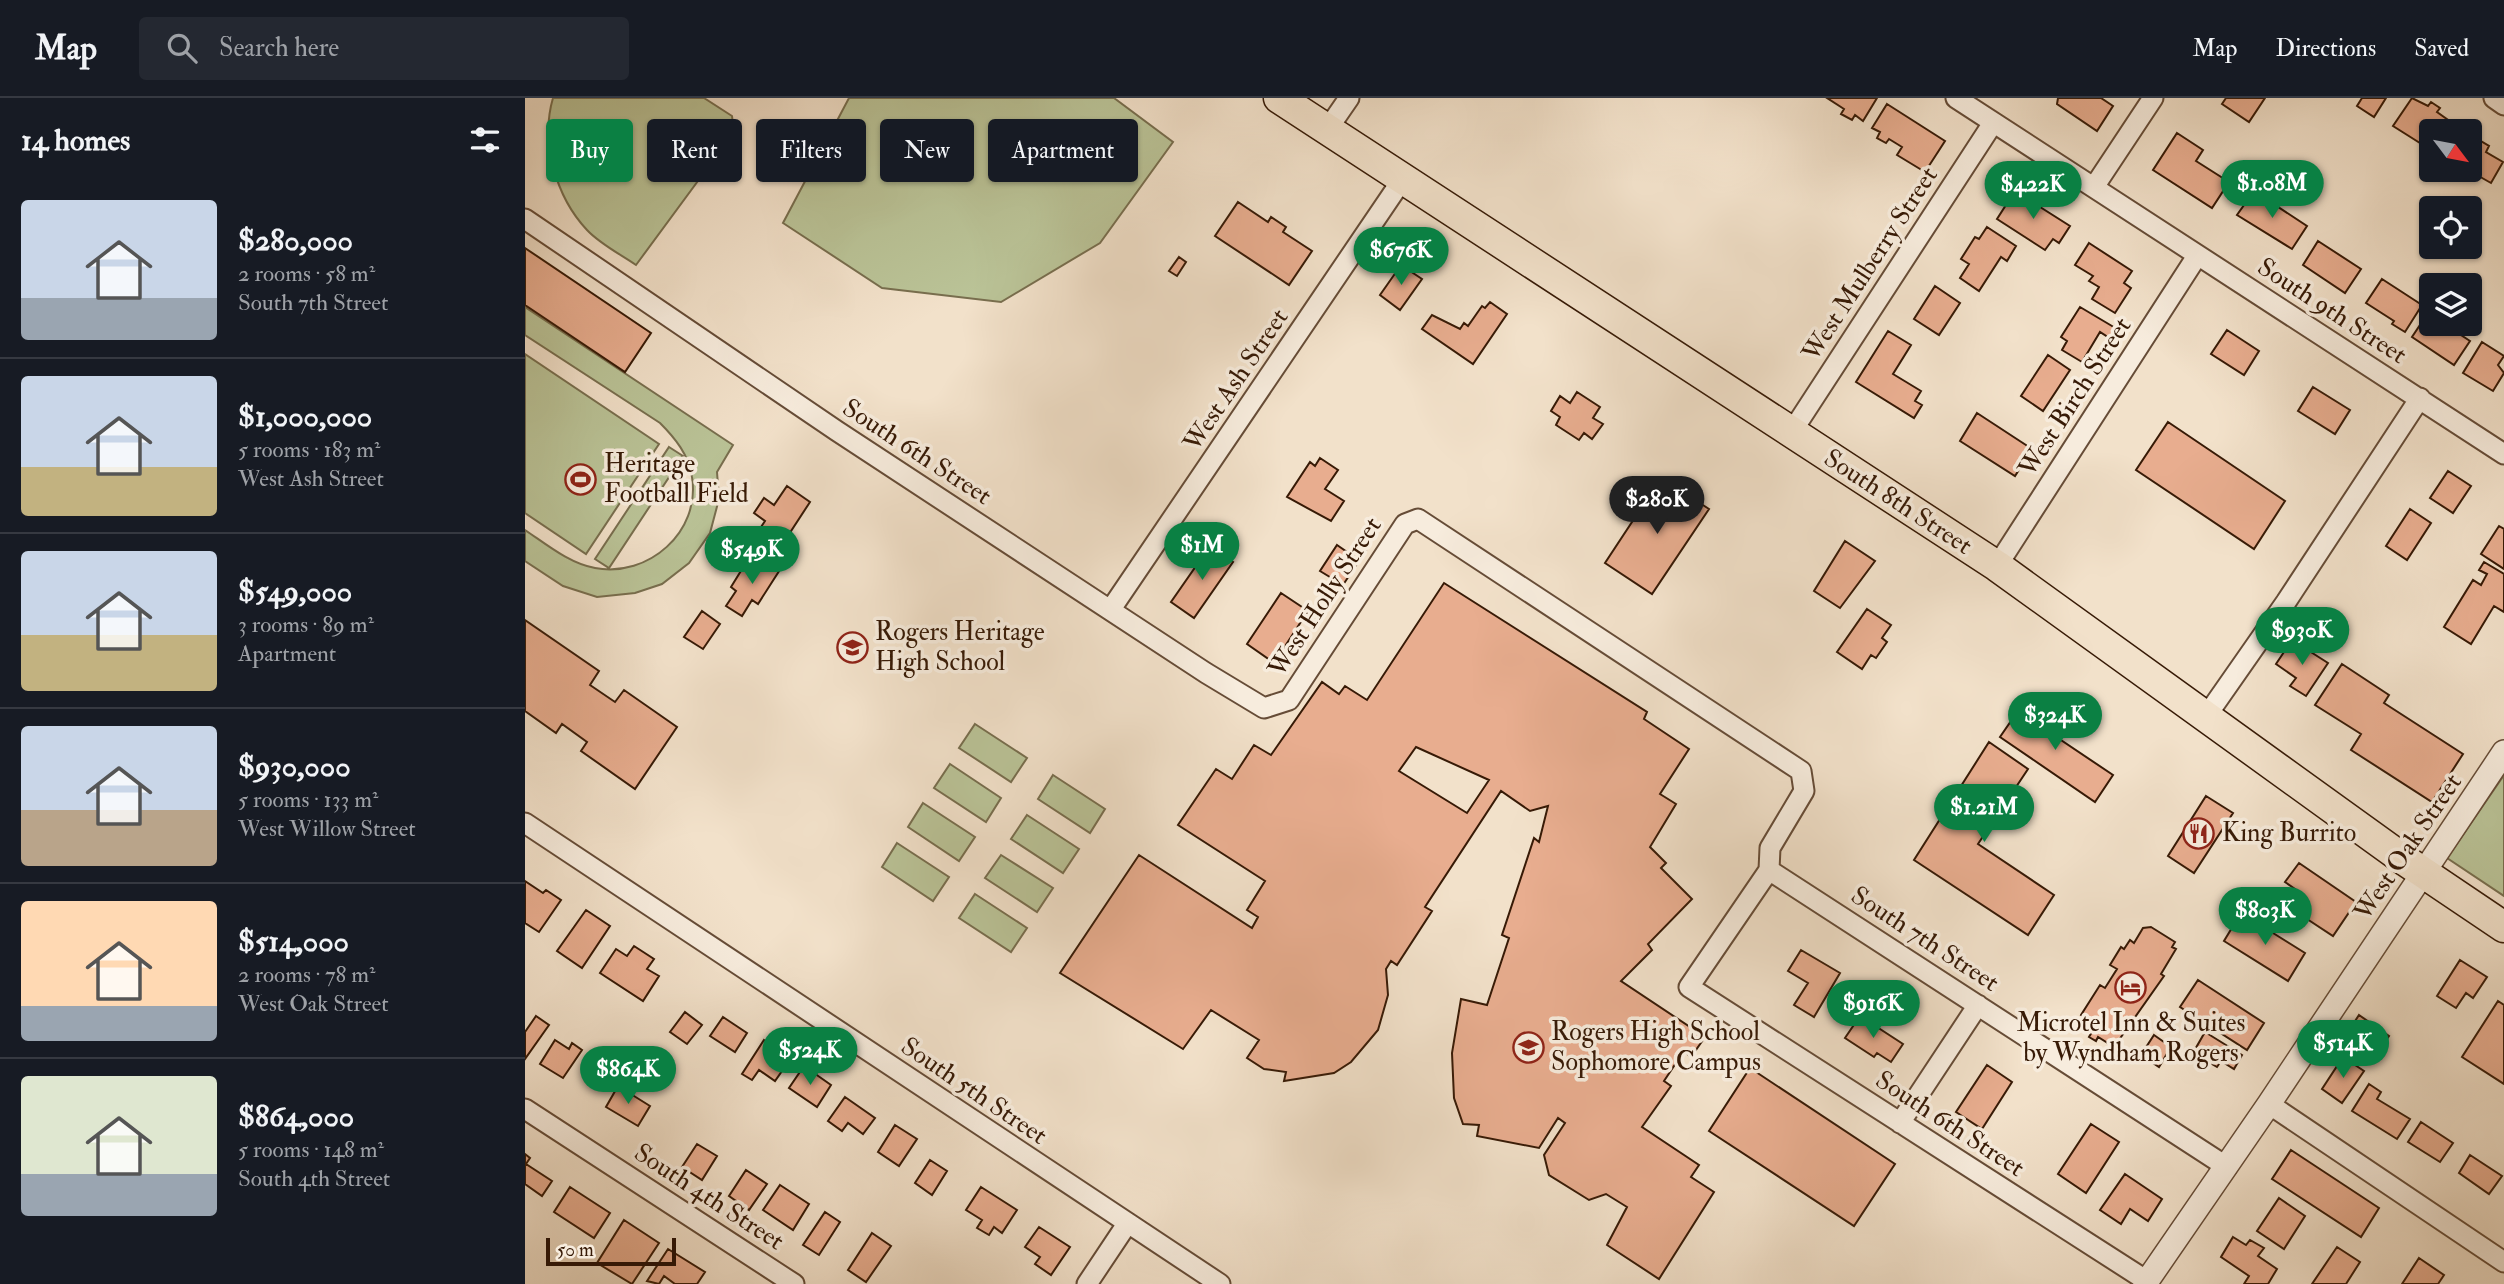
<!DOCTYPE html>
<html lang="en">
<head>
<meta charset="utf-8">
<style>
  body { margin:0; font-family:"IM FELL Double Pica",serif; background:#242831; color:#f1f3f6; height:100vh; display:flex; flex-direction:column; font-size:26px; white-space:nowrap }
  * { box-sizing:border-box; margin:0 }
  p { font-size:23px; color:#9ea1a6 }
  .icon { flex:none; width:38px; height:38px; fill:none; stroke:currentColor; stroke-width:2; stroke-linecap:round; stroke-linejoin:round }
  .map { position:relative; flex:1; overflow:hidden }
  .panel { display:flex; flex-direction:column; background:#171b24; width:525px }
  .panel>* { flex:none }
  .top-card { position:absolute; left:21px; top:21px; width:665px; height:63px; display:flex; gap:14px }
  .needle { width:46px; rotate:122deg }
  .controls { position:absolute; left:1894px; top:21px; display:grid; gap:14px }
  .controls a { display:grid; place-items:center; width:63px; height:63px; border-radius:7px; background:#171b24; box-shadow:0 2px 5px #0004; font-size:35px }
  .scale { position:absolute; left:21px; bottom:18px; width:130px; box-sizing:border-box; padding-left:7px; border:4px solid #371a06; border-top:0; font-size:19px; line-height:24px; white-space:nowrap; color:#371a06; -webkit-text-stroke:5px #f7ecdd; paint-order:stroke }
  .price { position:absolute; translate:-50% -60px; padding:0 16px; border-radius:24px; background:#0b8043; color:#fff; font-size:23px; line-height:46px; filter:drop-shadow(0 2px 4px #0008) }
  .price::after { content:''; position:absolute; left:50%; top:42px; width:21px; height:16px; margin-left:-10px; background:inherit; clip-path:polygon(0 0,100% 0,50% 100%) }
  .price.on { background:#222; color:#fff }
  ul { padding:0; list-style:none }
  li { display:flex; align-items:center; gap:21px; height:175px; padding:0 21px }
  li+li { border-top:2px solid #363941 }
  li span { display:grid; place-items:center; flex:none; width:196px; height:140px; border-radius:7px; color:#555 }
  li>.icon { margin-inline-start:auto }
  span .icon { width:84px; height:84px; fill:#fffc; stroke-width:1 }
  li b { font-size:30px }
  h2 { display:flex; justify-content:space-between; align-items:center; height:84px; padding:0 21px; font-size:30px }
  .tag { padding:0 24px; border-radius:7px; background:#171b24; box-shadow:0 2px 5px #0004; font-size:24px; line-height:63px }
  .tag.on { background:#0b8043; color:#fff }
  header { display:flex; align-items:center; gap:42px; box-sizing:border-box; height:98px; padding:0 35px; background:#171b24; border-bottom:2px solid #363941 }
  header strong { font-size:33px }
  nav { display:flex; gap:38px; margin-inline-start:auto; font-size:24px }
  .search { width:490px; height:63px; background:#242831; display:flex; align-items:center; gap:18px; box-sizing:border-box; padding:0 24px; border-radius:7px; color:#9ea1a6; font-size:26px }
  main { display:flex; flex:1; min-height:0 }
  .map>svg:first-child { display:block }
</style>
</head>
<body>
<header>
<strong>Map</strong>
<div class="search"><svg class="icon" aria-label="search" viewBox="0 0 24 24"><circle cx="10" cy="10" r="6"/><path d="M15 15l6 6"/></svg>Search here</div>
<nav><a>Map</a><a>Directions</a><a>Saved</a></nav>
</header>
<main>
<section class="panel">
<h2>14 homes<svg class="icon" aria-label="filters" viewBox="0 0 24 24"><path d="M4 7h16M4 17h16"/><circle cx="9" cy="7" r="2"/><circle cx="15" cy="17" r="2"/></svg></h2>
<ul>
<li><span style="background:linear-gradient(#c9d6e8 70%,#9aa5b1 0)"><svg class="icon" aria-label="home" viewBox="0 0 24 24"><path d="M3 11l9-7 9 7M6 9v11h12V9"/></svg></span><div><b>$280,000</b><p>2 rooms · 58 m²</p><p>South 7th Street</p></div></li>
<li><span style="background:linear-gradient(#c9d6e8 65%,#c2b280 0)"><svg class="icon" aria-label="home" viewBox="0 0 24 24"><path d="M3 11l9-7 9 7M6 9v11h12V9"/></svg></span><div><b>$1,000,000</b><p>5 rooms · 183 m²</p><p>West Ash Street</p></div></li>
<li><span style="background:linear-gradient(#c9d6e8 60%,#c2b280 0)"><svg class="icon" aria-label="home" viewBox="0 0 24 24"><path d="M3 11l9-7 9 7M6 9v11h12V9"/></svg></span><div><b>$549,000</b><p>3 rooms · 89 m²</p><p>Apartment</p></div></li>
<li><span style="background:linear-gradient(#c9d6e8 60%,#b9a48a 0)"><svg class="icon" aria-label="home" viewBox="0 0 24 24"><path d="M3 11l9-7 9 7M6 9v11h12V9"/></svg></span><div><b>$930,000</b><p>5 rooms · 133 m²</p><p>West Willow Street</p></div></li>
<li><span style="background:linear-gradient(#ffd9b3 75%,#9aa5b1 0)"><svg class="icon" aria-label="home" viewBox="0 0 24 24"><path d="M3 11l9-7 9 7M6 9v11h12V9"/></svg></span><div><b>$514,000</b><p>2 rooms · 78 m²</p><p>West Oak Street</p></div></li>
<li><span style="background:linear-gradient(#dfe7d0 70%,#9aa5b1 0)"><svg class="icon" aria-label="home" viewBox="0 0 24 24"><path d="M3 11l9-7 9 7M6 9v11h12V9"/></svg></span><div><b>$864,000</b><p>5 rooms · 148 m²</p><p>South 4th Street</p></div></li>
</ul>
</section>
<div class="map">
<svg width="1979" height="1186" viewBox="0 0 1979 1186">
  <rect width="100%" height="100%" fill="#f2e1ca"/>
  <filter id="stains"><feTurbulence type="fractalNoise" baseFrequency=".00286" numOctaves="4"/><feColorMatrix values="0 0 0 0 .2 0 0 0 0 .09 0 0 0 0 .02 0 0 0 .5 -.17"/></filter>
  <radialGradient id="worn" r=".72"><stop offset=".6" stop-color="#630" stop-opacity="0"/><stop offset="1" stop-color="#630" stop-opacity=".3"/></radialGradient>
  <path fill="#bac397" stroke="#786e4e" stroke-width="2" d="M28 0H179L207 18 209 34 111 167C95 156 75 146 62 132 31 99 15 44 28 0Z
    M324 0H589L648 44 575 145 476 204 357 190 258 125Z
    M0 209 208 347 192 374 194 401 185 435 164 465 137 486 110 495 72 499 38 488 0 463V432C21 446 45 466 70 470 123 480 176 434 167 379 164 357 150 340 135 325L0 237Z
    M0 256 134 346 61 456 0 415Z
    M144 349 158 358 84 470 70 461Z
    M450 626 502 660 486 684 434 650Z
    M425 666 476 700 461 724 409 690Z
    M528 677 580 711 565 735 513 701Z
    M1979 677V798L1922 760Z
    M398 705 450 739 434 763 383 729Z
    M502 717 554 751 538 775 486 741Z
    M372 745 424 779 408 803 357 769Z
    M476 757 528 790 512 814 460 780Z
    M450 796 502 830 486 854 434 820Z"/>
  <path fill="#e8ad8f" stroke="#371a06" stroke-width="2" fill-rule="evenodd" d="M1302 0H1352L1338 23 1330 17 1327 22 1316 16 1319 11Z
    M1533 0H1576L1588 8 1572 33 1532 6Z
    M1701 0H1740L1724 24 1697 6Z
    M1837 0H1861L1849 19 1832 8Z
    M1887 0 1903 8 1906 4 1915 10 1912 14 1926 24 1920 33H1906V52L1868 28Z
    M1362 6 1420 43 1400 74 1372 57 1377 49 1364 41 1361 45 1352 40 1355 34 1347 30Z
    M1652 35 1678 52 1671 63 1704 84 1687 110 1628 72Z
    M1944 36 1964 48 1961 54 1978 64 1966 85 1943 72Z
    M1490 93 1545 128 1534 145 1528 141 1520 152 1472 121Z
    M1729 93 1782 128 1767 151 1712 117Z
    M713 104 743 124 746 119 761 129 758 134 787 153 764 187 690 138Z
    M1462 129 1491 148 1482 163 1476 159 1454 193 1435 180 1444 166 1436 161 1450 139 1454 141Z
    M1793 143 1836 171 1820 195 1778 167Z
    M1564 145 1607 173 1599 185 1606 190 1590 215 1567 201 1574 189 1564 183 1568 178 1550 167Z
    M0 150 126 235 100 274 0 207Z
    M654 159 661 164 652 178 644 173Z
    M876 167 897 181 875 212 855 197Z
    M1857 181 1897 207 1880 234 1867 226 1869 223 1841 205Z
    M1410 188 1435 205 1414 237 1389 221Z
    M965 204 982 216 948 266 897 231 907 217 935 231 939 225 943 228 957 208 960 210Z
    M1555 209 1592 231 1586 241 1575 234 1557 264 1537 252 1542 243 1536 239Z
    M1903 215 1906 226H1919L1945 243 1929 267 1887 239Z
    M1702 232 1734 253 1719 277 1686 256Z
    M1363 233 1386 247 1368 276 1396 293 1390 303 1397 307 1389 320 1331 284Z
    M1957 244 1979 258 1973 267 1979 275 1968 293 1938 275Z
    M1523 257 1545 272 1518 313 1496 298Z
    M1788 289 1825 312 1810 336 1773 313Z
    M1052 294 1075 309 1068 320 1078 326 1067 341 1059 335 1054 342 1031 327 1035 319 1026 313 1035 298 1045 305Z
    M1452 315 1507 351 1490 378 1435 343Z
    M1643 324 1760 403 1729 451 1611 372Z
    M795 360 813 372 800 391 819 403 806 423 762 399 785 364 790 368Z
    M1923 373 1946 388 1928 415 1905 400Z
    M1136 380 1184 411 1127 496 1080 465Z
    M262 388 285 404 251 456 228 441 240 423 229 415 239 400 249 407Z
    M1885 411 1906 425 1882 462 1861 448Z
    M1974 428 1979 431V471L1956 456Z
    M1320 443 1350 463 1315 510 1289 493Z
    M812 447 828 458 835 448 841 452 818 487 795 473Z
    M685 448 708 464 669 520 646 504Z
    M239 460 256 470 233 506 227 502 217 518 201 508 211 493 206 489 219 468 230 475Z
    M1959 464 1979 476V514L1969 508 1946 546 1919 529 1948 482 1956 487 1962 476 1954 472Z
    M919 485 1122 614 1119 621 1164 651 1135 696 1151 706 1125 749 1141 765 1136 770 1167 801 1123 846 1127 852 1096 883 1180 939 1166 959 1159 953 1139 983 1146 988 1117 1029 1174 1067 1166 1079 1189 1094 1134 1181 1082 1147 1102 1109 1081 1096 1064 1102 1024 1077 1019 1057 1040 1025 1033 1020 1014 1050 952 1038 954 1027 938 1026 929 1000 927 955 936 901 962 907 984 840 977 837 1009 740 1014 744 1023 708 1005 713 976 693 900 809 907 813 872 867 866 863 861 871 863 897 853 932 826 964 809 975 759 983 761 974 739 971 722 960 734 942 686 912 658 951 535 875 614 757 727 830 733 819 722 812 740 783 653 727 691 671 707 681 729 647 746 657 797 584 814 596 820 588 842 602ZM891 649 964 682 942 715 874 673Z
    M756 495 783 513 749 565 722 546Z
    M1342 511 1366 527 1357 540 1362 544 1351 560 1346 557 1337 571 1312 554Z
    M177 513 195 526 178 551 159 539Z
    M0 522 74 573 65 587 90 604 99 592 152 629 110 691 56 653 62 644 37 626 31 635 0 613Z
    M1767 542 1803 565 1781 598 1765 588 1771 580 1751 566Z
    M1817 566 1864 597 1859 605 1938 656 1907 704 1826 652 1836 636 1790 607Z
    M1522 605 1537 615 1524 634 1588 677 1570 704 1475 639 1495 610 1511 622Z
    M1464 644 1503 671 1453 746 1529 797 1503 837 1389 762Z
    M1681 698 1708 715 1669 775 1643 758Z
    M1774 765 1831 804 1808 838 1779 819 1781 815 1762 802 1770 791 1760 784Z
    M0 783 18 795 21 792 36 802 14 834 0 825Z
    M61 812 85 828 57 870 32 853Z
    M1716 815 1780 855 1763 883 1699 843Z
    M1626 829 1650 844 1647 849 1651 851 1636 876 1639 878 1589 949 1573 939 1571 943 1564 939 1567 934 1554 927 1559 919 1556 917 1575 887 1580 890 1592 871 1585 867 1596 849 1599 851 1605 842 1609 845 1618 830Z
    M109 848 129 861 122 871 134 878 118 903 75 875 91 851 102 858Z
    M1276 852 1315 875 1289 919 1269 907 1283 885 1263 873Z
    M1935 862 1962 879 1948 900 1941 895 1931 910 1912 898Z
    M1673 882 1739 925 1722 952 1655 909Z
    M1973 903 1979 907V986L1937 959Z
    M160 914 177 927 162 946 145 934Z
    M1834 917 1864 938 1849 960 1819 940Z
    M11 918 24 927 0 961V934Z
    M1335 918 1378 946 1366 964 1352 955 1349 959 1320 940Z
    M198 919 222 935 210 954 185 938Z
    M1680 934 1717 957 1709 971 1696 963 1692 969 1668 955Z
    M1629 937 1646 949 1634 969 1616 957Z
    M30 942 44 951 47 945 57 952 38 980 15 966Z
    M239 942 266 960 250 983 234 972 227 982 217 976Z
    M1818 959 1839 973 1817 1005 1797 991Z
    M1462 967 1487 984 1457 1031 1431 1014Z
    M279 968 306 987 292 1009 264 990Z
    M1225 970 1370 1066 1329 1128 1184 1033Z
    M1844 986 1856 994 1852 1001 1885 1021 1872 1041 1827 1013Z
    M93 988 125 1008 113 1028 81 1009Z
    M320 999 350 1020 338 1036 323 1025 317 1033 303 1023Z
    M1896 1024 1928 1045 1915 1064 1883 1044Z
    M1566 1026 1594 1044 1561 1095 1533 1076Z
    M370 1027 392 1041 374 1068 353 1054Z
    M172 1046 192 1058 177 1082 157 1069Z
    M1766 1052 1854 1110 1836 1139 1747 1081Z
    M0 1056 5 1060 1 1066 27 1083 17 1098 0 1086Z
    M1945 1057 1977 1078 1964 1096 1934 1075Z
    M405 1062 422 1073 407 1097 390 1085Z
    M221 1072 242 1086 224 1112 204 1098Z
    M1600 1076 1637 1101 1623 1123 1605 1111 1596 1126 1575 1112Z
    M255 1087 284 1106 268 1132 238 1112Z
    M45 1089 85 1115 69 1140 29 1114Z
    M456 1089 492 1112 477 1135 469 1129 464 1137 452 1130 457 1122 441 1112Z
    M1754 1100 1780 1118 1759 1151 1732 1133Z
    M300 1114 315 1124 294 1157 278 1147Z
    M99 1122 134 1145 107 1186 72 1165Z
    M514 1129 545 1149 526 1177 510 1166 515 1159 500 1149Z
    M347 1135 366 1148 341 1184 323 1172Z
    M1708 1139 1721 1147 1725 1142 1739 1150 1733 1158 1752 1171 1743 1186H1719L1724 1178 1696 1159Z
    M1812 1149 1835 1164 1821 1186H1787Z
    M143 1151 180 1174 172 1186H150L139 1178 134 1186 122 1183Z
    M1894 1160 1919 1177 1913 1186H1877Z"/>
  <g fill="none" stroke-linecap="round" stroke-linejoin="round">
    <defs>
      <path id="minor" d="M1431 0 1979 356
        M1969 0 1979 7
        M802 32 824 0
        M1569 89 1628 0
        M0 121 312 333 681 575 739 610 764 602 880 426 893 421 1276 673 1279 693 1245 750 1244 772 1164 889 1622 1183
        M1266 335 1468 25
        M1472 468 1672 158
        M586 511 877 82
        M1680 620 1761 504 1895 300
        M0 725 695 1186
        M1244 772 1702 1069
        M1744 1006 1979 1164
        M0 1011 269 1186
        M1375 1025 1453 907
        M562 1186 602 1126"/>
      <path id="tertiary" d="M1620 1186 1744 1006 1979 654"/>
      <path id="primary" d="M754 0 1472 468 1881 763 1979 829"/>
    </defs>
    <use href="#minor" stroke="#664c37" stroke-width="23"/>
    <use href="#tertiary" stroke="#664c37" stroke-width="26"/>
    <use href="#primary" stroke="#371a06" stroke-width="33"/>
    <use href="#minor" stroke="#f7ecdd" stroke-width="19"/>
    <use href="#tertiary" stroke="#f7ecdd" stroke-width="23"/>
    <use href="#primary" stroke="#f2e1ca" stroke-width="30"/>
  </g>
  <defs>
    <symbol id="stadium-ring" viewBox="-11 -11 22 22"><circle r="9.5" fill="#f7ecdd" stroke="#8f2418" stroke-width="1.5"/><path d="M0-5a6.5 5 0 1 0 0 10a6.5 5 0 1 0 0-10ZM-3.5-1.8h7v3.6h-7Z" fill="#8f2418"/></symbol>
    <symbol id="school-ring" viewBox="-11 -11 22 22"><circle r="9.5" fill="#f7ecdd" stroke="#8f2418" stroke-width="1.5"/><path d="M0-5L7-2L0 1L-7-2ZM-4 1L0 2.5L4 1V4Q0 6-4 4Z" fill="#8f2418"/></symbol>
    <symbol id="restaurant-ring" viewBox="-11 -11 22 22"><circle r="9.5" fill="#f7ecdd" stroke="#8f2418" stroke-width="1.5"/><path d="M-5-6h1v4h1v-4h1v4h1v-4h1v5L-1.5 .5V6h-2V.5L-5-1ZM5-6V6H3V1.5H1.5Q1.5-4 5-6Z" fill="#8f2418"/></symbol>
    <symbol id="hotel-ring" viewBox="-11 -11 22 22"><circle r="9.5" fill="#f7ecdd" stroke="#8f2418" stroke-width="1.5"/><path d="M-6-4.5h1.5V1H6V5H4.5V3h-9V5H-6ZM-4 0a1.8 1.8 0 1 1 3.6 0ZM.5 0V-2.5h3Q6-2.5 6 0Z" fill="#8f2418"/></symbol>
  </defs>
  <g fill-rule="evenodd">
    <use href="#stadium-ring" x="38" y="364" width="35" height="35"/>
    <use href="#school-ring" x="310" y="532" width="35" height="35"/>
    <use href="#restaurant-ring" x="1656" y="718" width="35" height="35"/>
    <use href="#hotel-ring" x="1588" y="872" width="35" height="35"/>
    <use href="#school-ring" x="986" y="932" width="35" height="35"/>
  </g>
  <g text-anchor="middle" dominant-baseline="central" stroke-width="7" stroke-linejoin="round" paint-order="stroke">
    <g font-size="26" fill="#371a06" stroke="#f7ecdd">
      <text transform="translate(1345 166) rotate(-57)">West Mulberry Street</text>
      <text transform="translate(1807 213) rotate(33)">South 9th Street</text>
      <text transform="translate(711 282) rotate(-56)">West Ash Street</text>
      <text transform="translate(1550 299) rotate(-57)">West Birch Street</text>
      <text transform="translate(392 354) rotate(33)">South 6th Street</text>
      <text transform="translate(1373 404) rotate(33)">South 8th Street</text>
      <text transform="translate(800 499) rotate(-57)">West Holly Street</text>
      <text transform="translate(1883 749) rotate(-56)">West Oak Street</text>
      <text transform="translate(1400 841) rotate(33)">South 7th Street</text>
      <text transform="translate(449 993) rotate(34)">South 5th Street</text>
      <text transform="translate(1425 1026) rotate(33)">South 6th Street</text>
      <text transform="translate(184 1099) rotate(33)">South 4th Street</text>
    </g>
    <g font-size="26" fill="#371a06" stroke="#f7ecdd" text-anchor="start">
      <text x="79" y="366">Heritage<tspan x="79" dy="30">Football Field</tspan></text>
      <text x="350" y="534">Rogers Heritage<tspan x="350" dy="30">High School</tspan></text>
      <text x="1697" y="735">King Burrito</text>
      <text x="1606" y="925" text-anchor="middle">Microtel Inn &amp; Suites<tspan x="1606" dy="30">by Wyndham Rogers</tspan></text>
      <text x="1026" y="934">Rogers High School<tspan x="1026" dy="30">Sophomore Campus</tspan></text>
    </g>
  </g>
  <rect width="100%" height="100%" filter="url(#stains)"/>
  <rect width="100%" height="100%" fill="url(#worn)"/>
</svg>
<div class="controls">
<a><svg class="needle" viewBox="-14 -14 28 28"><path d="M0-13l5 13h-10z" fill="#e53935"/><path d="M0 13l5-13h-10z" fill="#9ea1a6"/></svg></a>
<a><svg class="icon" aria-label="locate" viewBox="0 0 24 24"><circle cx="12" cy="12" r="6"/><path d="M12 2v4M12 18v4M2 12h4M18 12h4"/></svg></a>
<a><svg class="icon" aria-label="layers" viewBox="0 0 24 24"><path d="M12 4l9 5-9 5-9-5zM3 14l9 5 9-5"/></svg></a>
</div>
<div class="scale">50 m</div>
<b class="price" style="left:1747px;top:122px">$1.08M</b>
<b class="price" style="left:1508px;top:123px">$422K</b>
<b class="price" style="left:876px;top:189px">$676K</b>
<b class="price on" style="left:1132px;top:438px">$280K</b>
<b class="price" style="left:677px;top:484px">$1M</b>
<b class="price" style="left:227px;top:488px">$549K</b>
<b class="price" style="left:1777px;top:569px">$930K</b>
<b class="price" style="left:1530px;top:654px">$324K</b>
<b class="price" style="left:1459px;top:746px">$1.21M</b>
<b class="price" style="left:1740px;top:849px">$803K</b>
<b class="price" style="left:1348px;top:942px">$916K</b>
<b class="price" style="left:1818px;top:982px">$514K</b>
<b class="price" style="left:285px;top:989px">$524K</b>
<b class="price" style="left:103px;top:1008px">$864K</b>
<div class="top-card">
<a class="tag on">Buy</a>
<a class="tag">Rent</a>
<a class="tag">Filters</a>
<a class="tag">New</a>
<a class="tag">Apartment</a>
</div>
</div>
</main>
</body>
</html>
